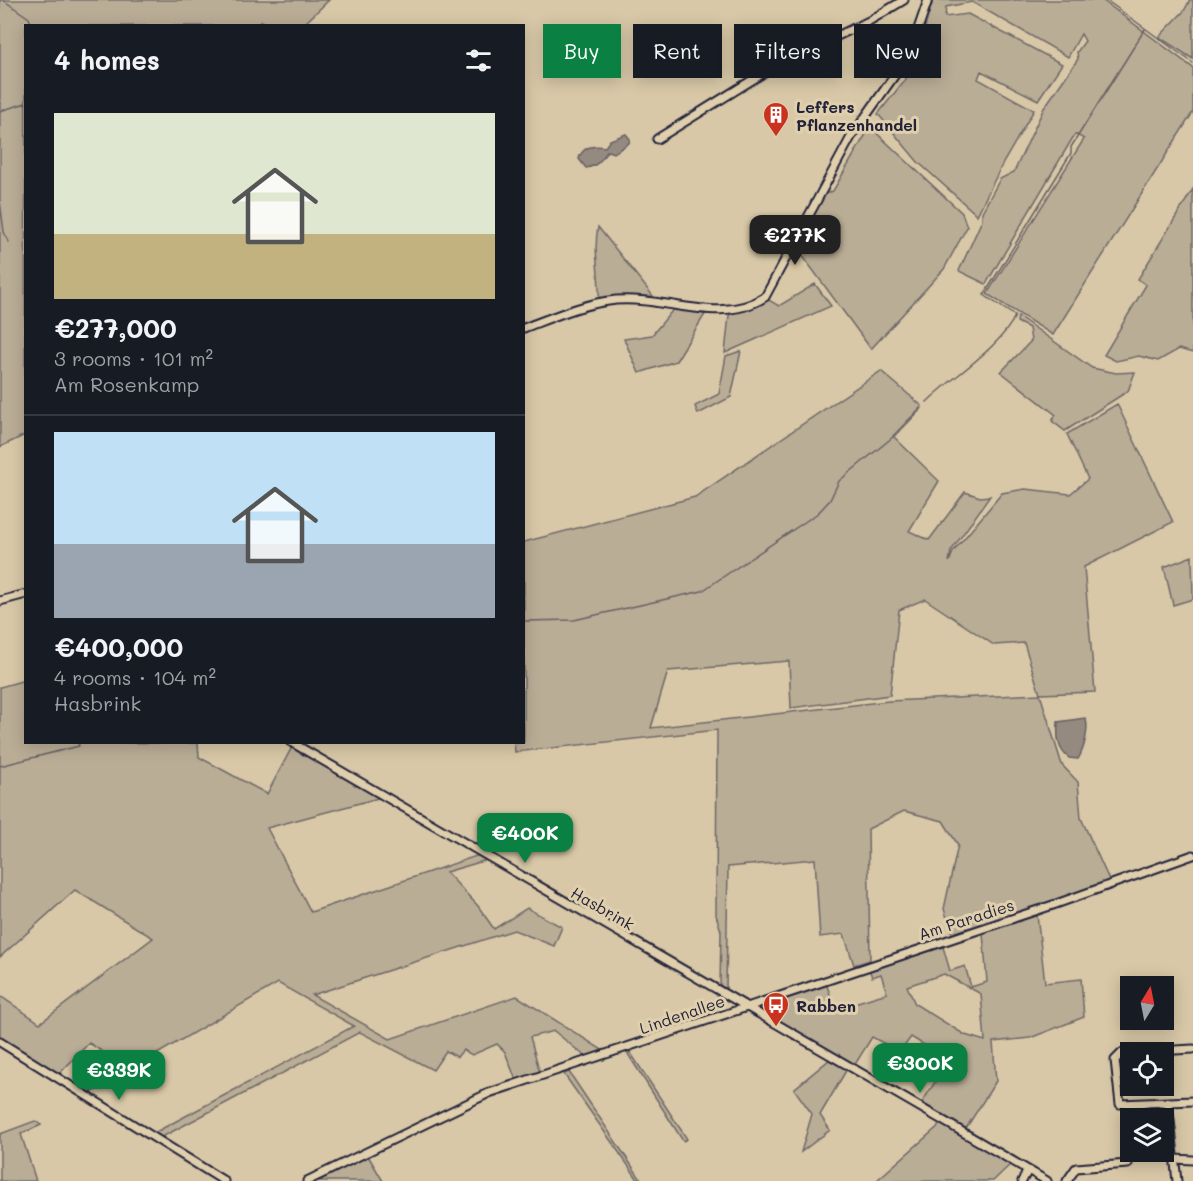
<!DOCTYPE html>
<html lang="en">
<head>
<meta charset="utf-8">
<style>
  body { margin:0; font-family:Mali,sans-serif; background:#242831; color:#f1f3f6; height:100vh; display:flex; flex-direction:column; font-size:22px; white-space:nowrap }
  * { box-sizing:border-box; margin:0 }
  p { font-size:20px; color:#9ea1a6 }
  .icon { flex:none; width:33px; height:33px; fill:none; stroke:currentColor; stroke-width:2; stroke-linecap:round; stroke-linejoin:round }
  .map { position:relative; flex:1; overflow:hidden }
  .side { position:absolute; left:24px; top:24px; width:501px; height:720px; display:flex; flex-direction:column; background:#171b24; border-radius:0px; box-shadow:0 3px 15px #0003 }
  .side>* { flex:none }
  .top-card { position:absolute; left:543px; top:24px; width:560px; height:54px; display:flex; gap:12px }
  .needle { width:39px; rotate:10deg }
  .tools { position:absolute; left:1120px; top:976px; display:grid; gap:12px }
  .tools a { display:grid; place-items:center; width:54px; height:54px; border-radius:0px; background:#171b24; box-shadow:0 3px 15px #0003; font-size:30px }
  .price { position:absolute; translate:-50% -51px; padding:0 14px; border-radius:12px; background:#0b8043; color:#fff; font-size:20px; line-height:39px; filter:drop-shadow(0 2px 3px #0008) }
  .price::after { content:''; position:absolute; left:50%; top:36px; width:18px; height:14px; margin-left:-9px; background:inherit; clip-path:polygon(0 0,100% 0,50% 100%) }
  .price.selected { background:#222; color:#fff }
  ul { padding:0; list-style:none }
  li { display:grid; align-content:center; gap:12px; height:318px; padding:0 30px }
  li+li { border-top:2px solid #363941 }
  li span { display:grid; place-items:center; height:186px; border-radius:0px; color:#555 }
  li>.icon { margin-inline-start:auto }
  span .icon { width:108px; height:108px; fill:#fffc; stroke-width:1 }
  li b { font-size:26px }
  h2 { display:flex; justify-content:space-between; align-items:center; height:72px; padding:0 30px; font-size:26px }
  .chip { padding:0 21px; border-radius:0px; background:#171b24; box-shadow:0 3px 15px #0003; font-size:21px; line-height:54px }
  .chip.selected { background:#0b8043; color:#fff }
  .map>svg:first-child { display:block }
</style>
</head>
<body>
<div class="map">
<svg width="1193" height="1181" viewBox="0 0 1193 1181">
  <rect width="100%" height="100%" fill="#d8c8a7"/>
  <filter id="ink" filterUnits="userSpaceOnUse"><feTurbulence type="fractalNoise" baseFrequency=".0167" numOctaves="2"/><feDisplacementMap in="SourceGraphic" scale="12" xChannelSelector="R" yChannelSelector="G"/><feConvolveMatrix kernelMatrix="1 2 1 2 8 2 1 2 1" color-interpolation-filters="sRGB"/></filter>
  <g filter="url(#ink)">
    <path fill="#baad96" stroke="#6e6868" stroke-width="1.5" fill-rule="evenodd" d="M0 0H329L303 25H268L261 21 258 26H26L25 435 0 447Z
      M933 0H1102L1193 68V112L1053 335 987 294 1084 139 1075 134 986 284 959 271 982 220V212L1000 179 1014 172 1044 108 1078 59 1077 52 1085 41 1081 34 1068 57 972 2 946 7 945 17 968 14 1062 64 1038 100 981 71 978 79 1034 110 1003 163 977 215 918 162 878 114 915 67 924 50 920 44Z
      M1190 0H1193V59L1159 37 1184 11Z
      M870 127 962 213 967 227 944 269 871 349 796 247 822 196 833 191Z
      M1193 189V353L1179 349 1158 361 1139 356 1116 361 1104 355 1146 285 1138 279Z
      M598 227 653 296 599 299C600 274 593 251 598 227Z
      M815 284 831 306 725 353 729 315 767 299 779 306Z
      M676 306 707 311 676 361 639 373 624 339 652 335Z
      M1018 316 1092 368 1116 373 1135 372 1128 391 1065 431 1052 421 1056 415 1001 372 1031 341 1029 328 1017 322Z
      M741 351 731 397 698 414 695 406 719 394 726 356Z
      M881 371 922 406 893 436 939 481 909 531 929 540 965 492 980 497 990 496 951 551 949 562 953 552 1002 493 1025 489 1070 494 1088 479 1067 434 1117 404 1173 522 1084 567 1095 692 1040 694 1062 765 1078 782 1081 818 1110 882 953 935 944 909 958 845 943 821 904 811 868 829 870 960 854 965 844 934 820 937 815 859 728 867 726 989 720 986 721 931 716 915 717 730 515 752 514 743 524 742V542L695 497ZM925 599 994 645 1024 643 1040 694 889 701 651 728 668 671 789 661 791 708 890 695 899 610Z
      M1192 556 1193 599 1173 605 1164 567Z
      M25 680 26 742 198 743 199 757 267 794 292 747 382 797 267 828 311 912 479 855 487 860 446 872 478 906 494 929 527 908 562 927 554 946 514 930 312 995 390 1039 517 996 604 1051 587 1058 554 1031 530 1037 540 1073 516 1080 505 1052 497 1044 472 1055 463 1050 457 1057 446 1051 433 1070 360 1032 160 1138 154 1133 354 1026 278 983 89 1094 83 1090 122 1064 89 1043 59 1074 0 1038V996L40 1023 153 938 75 890 0 957V687Z
      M1037 915 1045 983 1081 979 1084 1017 1030 1038 993 1042 996 1081 965 1130 921 1104 949 1060 911 1037 900 1052 872 1037 854 1066 753 1007 826 983 835 1009 887 993 881 974 872 977 869 969 943 947 950 971 965 966 971 987 987 982 983 933ZM944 974 981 994 985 1041 965 1035 915 1004 907 986Z
      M630 1052 687 1139 683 1141 628 1054Z
      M829 1060 847 1069 820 1115 830 1130 801 1152 812 1114 794 1089Z
      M569 1072 642 1181H639L564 1074Z
      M35 1121 41 1125 21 1134 36 1181H0V1134Z
      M941 1124 1012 1163 993 1181H876Z
      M367 1154 383 1181H319Z"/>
    <path fill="#958a80" stroke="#676064" stroke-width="1.5" d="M626 134 630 139 629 143 614 153 607 151C602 160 597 166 586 168L579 159C582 147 593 145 605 147L610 140Z
      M1085 718C1090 726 1084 750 1078 759L1069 758C1057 749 1057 736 1058 722Z"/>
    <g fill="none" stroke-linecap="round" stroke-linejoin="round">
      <path stroke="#676064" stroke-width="1.5" d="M3 0 29 18 32 26
        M1106 0 1193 63
        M262 26H265
        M0 111 26 103
        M0 201 4 232 9 242
        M927 402C952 377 1001 347 1015 316L984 295 1071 153V147L1145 29
        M524 621 574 620 702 591 818 513 830 500 839 481 899 432 922 408
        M0 766 79 746 78 742"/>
      <defs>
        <path id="minor" d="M657 139 778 64 869 21 904 0
          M524 328C553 317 585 303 616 300 666 296 720 326 765 297L851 137 909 55 928 0
          M0 601 26 594
          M291 742 1047 1181
          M0 1042 224 1181
          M1193 1049 1122 1053 1115 1060 1120 1104 1193 1101
          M1168 1103 1177 1181
          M1175 1159 1193 1160
          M307 1181 489 1093 1056 904 1193 855
          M1022 1181 1028 1170
          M1067 1181 1076 1168 1128 1164"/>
      </defs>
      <use href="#minor" stroke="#22223b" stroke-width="11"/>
      <use href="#minor" stroke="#e0cfac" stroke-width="7"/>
    </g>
  </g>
  <defs>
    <symbol id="building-pin" viewBox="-11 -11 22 30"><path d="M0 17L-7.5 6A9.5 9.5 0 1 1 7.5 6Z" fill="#c8321e" stroke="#e0cfac"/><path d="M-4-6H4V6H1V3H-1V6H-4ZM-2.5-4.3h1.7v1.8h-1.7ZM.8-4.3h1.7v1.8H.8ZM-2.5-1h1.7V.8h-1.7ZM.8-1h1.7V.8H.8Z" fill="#fff"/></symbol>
    <symbol id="bus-pin" viewBox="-11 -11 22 30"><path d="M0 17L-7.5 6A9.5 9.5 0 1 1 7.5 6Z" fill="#c8321e" stroke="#e0cfac"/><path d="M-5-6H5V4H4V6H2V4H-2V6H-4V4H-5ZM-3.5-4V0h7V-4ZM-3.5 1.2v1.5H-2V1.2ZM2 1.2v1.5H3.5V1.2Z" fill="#fff"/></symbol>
  </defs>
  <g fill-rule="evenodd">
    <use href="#building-pin" x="761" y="100" width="30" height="40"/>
    <use href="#bus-pin" x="761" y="990" width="30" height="40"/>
  </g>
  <g text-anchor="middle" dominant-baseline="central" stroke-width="6" stroke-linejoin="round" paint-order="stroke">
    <g font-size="16" font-weight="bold" fill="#22223b" stroke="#e0cfac" text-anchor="start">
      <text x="796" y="106">Leffers<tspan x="796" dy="18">Pflanzenhandel</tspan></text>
      <text x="796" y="1005">Rabben</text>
    </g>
    <g font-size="16" fill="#22223b" stroke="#e0cfac">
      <text transform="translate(603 908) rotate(30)">Hasbrink</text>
      <text transform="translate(966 919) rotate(-18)">Am Paradies</text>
      <text transform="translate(682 1014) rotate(-19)">Lindenallee</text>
    </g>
  </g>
</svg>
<div class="tools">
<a><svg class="needle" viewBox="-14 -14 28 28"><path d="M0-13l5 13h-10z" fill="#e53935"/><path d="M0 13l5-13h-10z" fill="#9ea1a6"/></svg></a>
<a><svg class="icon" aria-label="locate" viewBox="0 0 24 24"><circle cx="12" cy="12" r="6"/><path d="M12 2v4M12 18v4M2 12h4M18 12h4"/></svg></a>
<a><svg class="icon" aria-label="layers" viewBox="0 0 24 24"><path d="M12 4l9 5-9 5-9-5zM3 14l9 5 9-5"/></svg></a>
</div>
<b class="price selected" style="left:795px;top:266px">€277K</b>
<b class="price" style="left:525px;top:864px">€400K</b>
<b class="price" style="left:920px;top:1094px">€300K</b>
<b class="price" style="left:119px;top:1101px">€339K</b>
<div class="top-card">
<a class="chip selected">Buy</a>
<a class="chip">Rent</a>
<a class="chip">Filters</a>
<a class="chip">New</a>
</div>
<section class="side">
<h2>4 homes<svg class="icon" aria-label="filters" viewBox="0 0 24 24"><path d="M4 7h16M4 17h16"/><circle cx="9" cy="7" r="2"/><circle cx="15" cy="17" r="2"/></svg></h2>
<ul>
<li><span style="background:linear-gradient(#dfe7d0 65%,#c2b280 0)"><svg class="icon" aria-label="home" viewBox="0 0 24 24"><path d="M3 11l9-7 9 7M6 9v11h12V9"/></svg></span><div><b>€277,000</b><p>3 rooms · 101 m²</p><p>Am Rosenkamp</p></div></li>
<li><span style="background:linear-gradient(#bfe0f5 60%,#9aa5b1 0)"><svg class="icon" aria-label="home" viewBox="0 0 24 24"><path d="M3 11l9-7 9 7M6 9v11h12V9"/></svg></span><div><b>€400,000</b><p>4 rooms · 104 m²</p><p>Hasbrink</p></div></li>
</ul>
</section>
</div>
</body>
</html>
